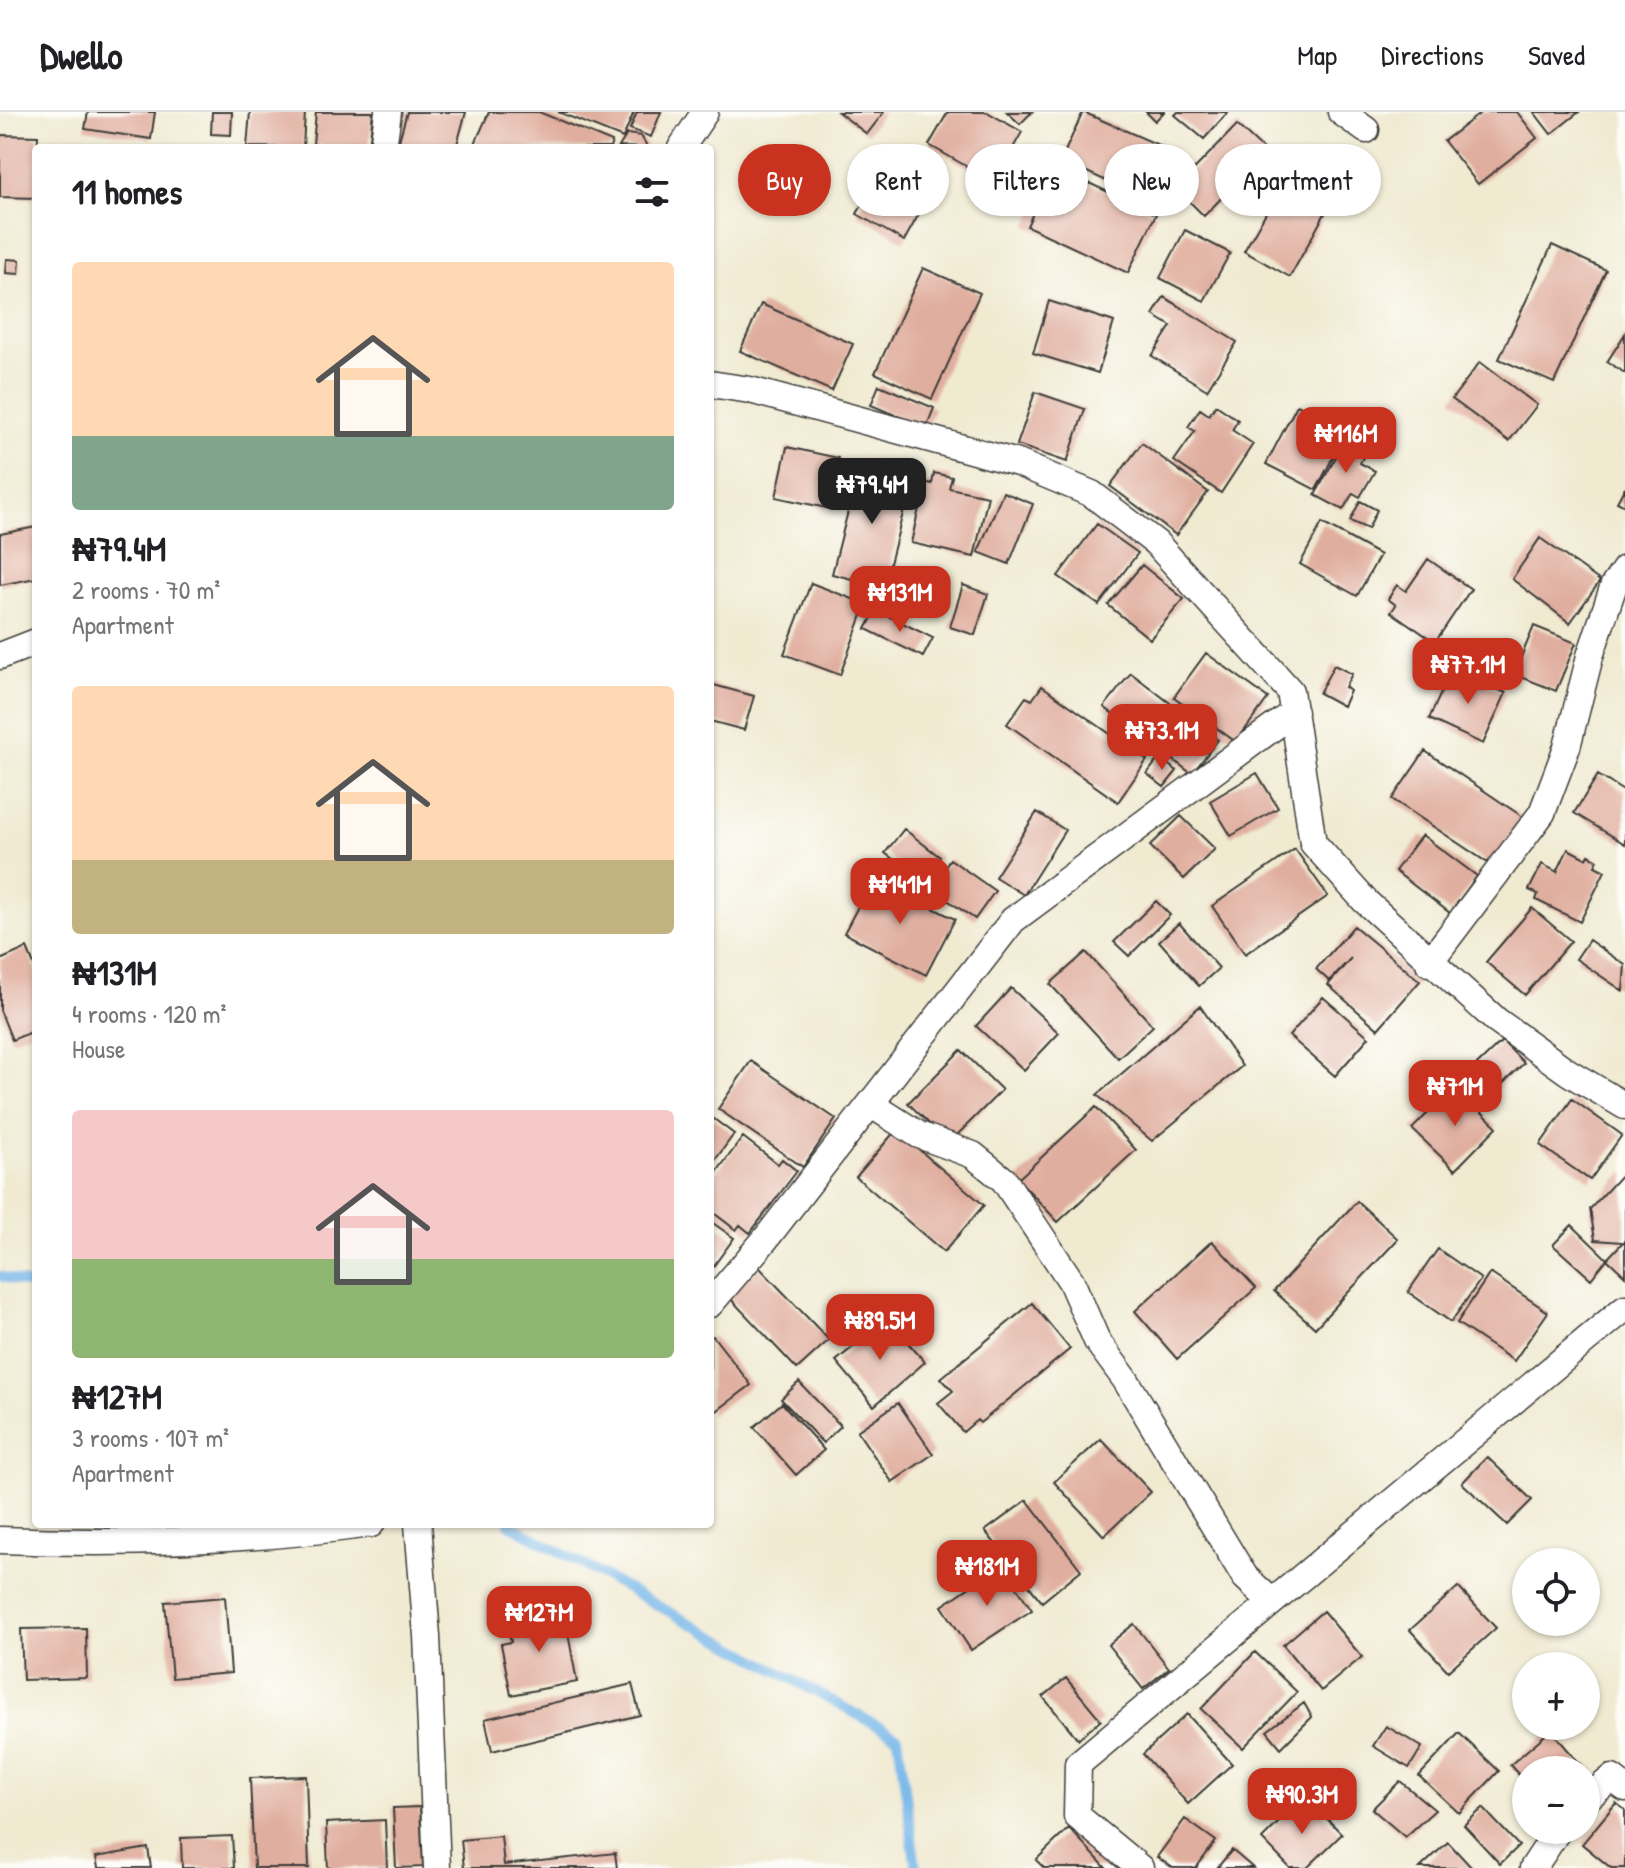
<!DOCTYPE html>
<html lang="en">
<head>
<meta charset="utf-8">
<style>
  body { margin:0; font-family:"Patrick Hand",sans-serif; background:#f2f2f2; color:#202124; height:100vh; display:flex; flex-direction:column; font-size:30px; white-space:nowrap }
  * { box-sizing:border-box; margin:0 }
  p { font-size:26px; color:#757577 }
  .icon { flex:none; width:44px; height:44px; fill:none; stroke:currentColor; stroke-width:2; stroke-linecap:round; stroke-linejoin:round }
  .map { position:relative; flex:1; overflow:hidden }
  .panel { position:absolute; left:32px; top:32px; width:682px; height:1384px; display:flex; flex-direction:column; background:#fff; border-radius:8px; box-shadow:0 2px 6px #0004 }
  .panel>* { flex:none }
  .banner { position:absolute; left:738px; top:32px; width:760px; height:72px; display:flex; gap:16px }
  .controls { position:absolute; left:1512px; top:1436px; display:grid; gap:16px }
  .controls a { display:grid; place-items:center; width:88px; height:88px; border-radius:50%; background:#fff; box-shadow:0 2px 6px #0004; font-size:40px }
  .price { position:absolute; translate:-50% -68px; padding:0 18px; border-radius:16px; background:#c8321e; color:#fff; font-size:26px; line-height:52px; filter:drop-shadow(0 2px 4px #0008) }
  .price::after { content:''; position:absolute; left:50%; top:48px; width:24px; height:18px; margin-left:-12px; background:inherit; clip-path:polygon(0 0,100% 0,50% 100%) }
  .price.on { background:#222; color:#fff }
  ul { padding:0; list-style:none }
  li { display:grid; align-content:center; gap:16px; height:424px; padding:0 40px }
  li span { display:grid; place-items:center; height:248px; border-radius:8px; color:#555 }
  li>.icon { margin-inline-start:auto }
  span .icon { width:144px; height:144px; fill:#fffc; stroke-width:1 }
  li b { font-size:34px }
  h2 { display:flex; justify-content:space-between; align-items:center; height:96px; padding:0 40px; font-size:34px }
  .chip { padding:0 28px; border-radius:36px; background:#fff; box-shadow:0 2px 6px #0004; font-size:28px; line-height:72px }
  .chip.on { background:#c8321e; color:#fff }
  header { display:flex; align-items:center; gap:48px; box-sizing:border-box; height:112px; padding:0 40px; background:#fff; border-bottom:2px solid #e0e0e0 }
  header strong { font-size:38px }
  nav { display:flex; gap:44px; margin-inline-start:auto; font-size:28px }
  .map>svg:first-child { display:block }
</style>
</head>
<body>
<header>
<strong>Dwello</strong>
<nav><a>Map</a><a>Directions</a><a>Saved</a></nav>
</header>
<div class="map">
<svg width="1625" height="1756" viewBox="0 0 1625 1756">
  <rect width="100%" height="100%" fill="#fdfcf7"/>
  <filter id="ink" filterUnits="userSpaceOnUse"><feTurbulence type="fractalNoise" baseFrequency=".0125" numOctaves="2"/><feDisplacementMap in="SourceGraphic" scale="16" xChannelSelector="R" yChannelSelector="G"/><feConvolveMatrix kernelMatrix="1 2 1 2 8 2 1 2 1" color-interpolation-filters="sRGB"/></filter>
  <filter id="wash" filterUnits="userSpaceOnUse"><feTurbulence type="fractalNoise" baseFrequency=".006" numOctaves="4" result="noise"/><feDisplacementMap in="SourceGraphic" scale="32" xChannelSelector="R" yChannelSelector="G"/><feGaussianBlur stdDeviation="1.8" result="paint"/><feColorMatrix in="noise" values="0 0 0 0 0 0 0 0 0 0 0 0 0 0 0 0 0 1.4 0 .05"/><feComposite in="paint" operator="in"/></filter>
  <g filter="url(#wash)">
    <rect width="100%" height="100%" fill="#f0ead1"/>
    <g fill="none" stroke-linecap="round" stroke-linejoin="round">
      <path stroke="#74b6e9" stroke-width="10" d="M0 1164 36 1175
        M509 1412 898 1625 916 1756"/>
    </g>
    <g id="blocks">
      <path fill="#e0ae9f" d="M88 0H155L151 27 85 17Z
        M212 0H232L231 23 211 22Z
        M250 0H305L303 36 247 35Z
        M316 0H373L369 36 313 32Z
        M407 0H466L456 36H397Z
        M489 0H539L612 30 610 36H473Z
        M558 0H634L623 26Z
        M637 0H661L651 25 630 17Z
        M838 0H884L867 22Z
        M948 0H987L1022 20 994 70 929 33Z
        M1007 0H1032L1020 12Z
        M1083 0 1179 42 1156 92 1061 48Z
        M1146 0H1164L1155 9Z
        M1178 0H1228L1204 27 1175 3Z
        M1482 0H1517L1537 26 1478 72 1444 29Z
        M1534 0H1579L1551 22Z
        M1237 13 1266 40 1204 104 1176 76Z
        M627 22 641 24 648 36 619 35Z
        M0 23 38 24 35 86 0 85Z
        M893 38 940 64 904 129 857 102Z
        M1054 55 1156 102 1128 161 1027 114Z
        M1284 69 1329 94 1290 165 1244 139Z
        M1185 118 1230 141 1204 189 1160 166Z
        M1552 133 1606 158 1554 271 1499 247Z
        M7 147 20 148 19 162 6 161Z
        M923 156 980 181 932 287 875 261Z
        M1164 185 1237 230 1207 278 1152 244 1171 214 1153 203Z
        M1049 189 1114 210 1098 261 1033 241Z
        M761 192 853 232 832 279 740 239Z
        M1625 222V261L1607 250Z
        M1480 250 1537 293 1509 329 1452 287Z
        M879 273 934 296 926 316 871 293Z
        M1035 280 1085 297 1067 350 1017 333Z
        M1216 293 1238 308 1232 318 1253 332 1221 381 1174 349 1195 319 1188 315 1200 297 1209 303Z
        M1297 293 1347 318 1316 378 1266 352Z
        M1348 323 1369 335 1360 351 1375 359 1360 385 1353 381 1343 398 1315 383Z
        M1142 331 1208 380 1176 423 1110 374Z
        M787 335 838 346 827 396 776 385Z
        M860 352 912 366 884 475 832 462Z
        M934 361 952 365 949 376 988 384 974 445 911 431 925 370 932 372Z
        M1625 375V394L1617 390Z
        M1003 380 1033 392 1009 452 978 440Z
        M1360 389 1377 398 1368 417 1350 409Z
        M1322 411 1380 443 1357 484 1300 452Z
        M1097 412 1138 441 1099 493 1058 464Z
        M36 415V466L0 473V422Z
        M1540 426 1600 469 1570 511 1512 467Z
        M1428 447 1471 477 1435 530 1391 500 1396 493 1388 487 1397 473 1406 479Z
        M1142 453 1184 487 1150 527 1108 493Z
        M811 471 866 492 840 563 784 542Z
        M963 473 988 482 975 523 950 515Z
        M876 498 933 526 923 545 866 517Z
        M1534 514 1576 531 1556 579 1514 562Z
        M1206 541 1268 586 1236 630 1174 585Z
        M1334 553 1352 562 1345 575 1350 579 1343 594 1319 581Z
        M1452 557 1506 581 1483 632 1429 607Z
        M1131 561 1218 628 1192 662 1104 595Z
        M710 572 754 584 744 618 710 609Z
        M1042 574 1147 648 1118 690 1007 612 1026 585 1032 588Z
        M1425 639 1523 705 1491 753 1392 687Z
        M1159 646 1177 659 1164 675 1147 662Z
        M1257 661 1278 696 1231 724 1210 689Z
        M1598 663 1625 680V732L1574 701Z
        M1037 700 1065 718 1024 783 995 765Z
        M1181 704 1215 737 1184 767 1150 734Z
        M904 717 940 745 922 769 885 741Z
        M1422 723 1477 764 1450 801 1395 759Z
        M1295 737 1328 784 1245 842 1212 794Z
        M1568 737 1587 747 1589 743 1598 748 1595 754 1605 759 1580 810 1536 788 1538 782 1529 778 1542 752 1557 760Z
        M950 747 995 779 975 807 930 776Z
        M873 766 955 807 926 863 844 821Z
        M1156 789 1170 803 1129 844 1114 830Z
        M1532 796 1571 829 1525 883 1486 850Z
        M1179 811 1219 856 1199 874 1159 829Z
        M1354 814 1420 869 1378 917 1328 873 1351 846 1329 869 1316 857Z
        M1589 828 1625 853 1623 879 1576 847Z
        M27 836 36 858V918L12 928 0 898V848Z
        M1086 840 1153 914 1118 946 1050 872Z
        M1011 876 1059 921 1024 958 976 914Z
        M1323 885 1369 925 1335 964 1289 924Z
        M1200 894 1242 954 1152 1029 1097 983Z
        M1502 929 1524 951 1485 989 1463 966Z
        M961 938 1002 978 949 1031 908 991Z
        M751 949 836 1007 803 1055 718 997Z
        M1455 974 1497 1015 1455 1058 1412 1017Z
        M1572 987 1622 1023 1590 1068 1540 1033Z
        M1096 995 1136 1038 1058 1110 1018 1067Z
        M710 1004 734 1022 710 1055Z
        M896 1018 984 1093 944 1140 856 1065Z
        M743 1025 778 1052 782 1047 797 1059 750 1121 740 1113 736 1118 710 1098V1069Z
        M1625 1059V1164L1607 1147 1623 1130 1595 1128 1590 1097Z
        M1357 1089 1398 1127 1315 1216 1274 1179Z
        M710 1109 734 1126 710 1159Z
        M1572 1113 1607 1147 1591 1167 1553 1133Z
        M1212 1129 1256 1176 1177 1247 1135 1199Z
        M1438 1137 1481 1167 1451 1210 1408 1180Z
        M758 1154 829 1228 797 1257 727 1183Z
        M1490 1161 1548 1200 1514 1249 1457 1211Z
        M1032 1191 1070 1237 980 1311 977 1308 963 1320 938 1291 953 1279 941 1266Z
        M887 1207 925 1250 874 1294 836 1249Z
        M713 1224 751 1273 710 1304V1226Z
        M799 1270 841 1314 823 1331 781 1287Z
        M782 1291 824 1338 796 1363 754 1315Z
        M898 1291 933 1342 892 1370 857 1319Z
        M1101 1327 1151 1380 1104 1424 1054 1370Z
        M1487 1345 1532 1388 1507 1413 1462 1371Z
        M1027 1388 1081 1458 1042 1490 985 1419Z
        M1002 1453 1032 1498 971 1538 942 1494Z
        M1458 1475 1496 1516 1448 1559 1410 1518Z
        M225 1485 231 1561 172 1566 165 1490Z
        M564 1499 577 1570 511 1583 501 1532 511 1530 507 1510Z
        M1323 1499 1362 1545 1321 1579 1283 1533Z
        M1134 1512 1169 1556 1143 1577 1108 1533Z
        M86 1516 87 1566 23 1568 21 1517Z
        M1255 1540 1297 1580 1243 1636 1201 1597Z
        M1066 1566 1101 1608 1078 1627 1043 1585Z
        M632 1572 640 1603 492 1639 485 1607Z
        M1304 1591 1312 1605 1281 1636 1267 1619Z
        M1187 1602 1232 1652 1188 1692 1143 1642Z
        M1386 1614 1422 1635 1409 1656 1373 1634Z
        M1551 1618 1585 1658H1526V1671L1510 1653Z
        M1459 1621 1499 1659 1459 1701 1419 1664Z
        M306 1664 309 1756H254L250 1666Z
        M1400 1669 1435 1698 1405 1725 1372 1697Z
        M1305 1684 1342 1722 1307 1756H1290L1262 1727Z
        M1616 1691 1625 1698V1756H1611L1582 1732Z
        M420 1695 423 1755 396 1756 393 1696Z
        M1483 1696 1519 1734 1500 1752 1464 1713Z
        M1185 1707 1216 1729 1196 1756H1173L1157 1745Z
        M385 1708 387 1756H328L326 1711Z
        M1069 1716 1106 1756H1044L1036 1748Z
        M232 1724 234 1756H182L181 1726Z
        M501 1724 504 1753 615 1741 617 1756H464L461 1728Z
        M1448 1730 1472 1756H1420Z
        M148 1736 151 1756H98L96 1745Z
        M1232 1738 1253 1756H1217Z"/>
    </g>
  </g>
  <g filter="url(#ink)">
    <use href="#blocks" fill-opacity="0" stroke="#3c3b37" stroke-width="2"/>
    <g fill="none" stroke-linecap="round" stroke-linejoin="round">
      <defs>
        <path id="street" d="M1341 0 1366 18
          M383 36 388 0
          M681 36 705 0
          M710 272 750 278 1018 351 1092 382 1156 431 1290 579 1313 731 1365 789 1497 909 1568 960 1625 994
          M0 544 36 530
          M1429 851 1542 701 1567 635 1590 544 1614 473 1625 457
          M872 993 919 1023 973 1043 1004 1068 1071 1169 1097 1229 1125 1267 1245 1465 1272 1490
          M710 1192 764 1129 1013 808 1294 600
          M418 1412 427 1524 437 1756
          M0 1428C125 1433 247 1429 371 1412
          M1586 1687 1612 1666 1625 1676
          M1140 1756 1077 1704 1078 1652 1625 1196
          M1533 1756 1558 1718"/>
      </defs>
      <use href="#street" stroke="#3c3b37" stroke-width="29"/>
      <use href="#street" stroke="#fff" stroke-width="26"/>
    </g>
  </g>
</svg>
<div class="controls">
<a><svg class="icon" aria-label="locate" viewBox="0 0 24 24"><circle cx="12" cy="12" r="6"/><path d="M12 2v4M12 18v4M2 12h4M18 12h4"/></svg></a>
<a>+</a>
<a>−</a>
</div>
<b class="price" style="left:1346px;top:363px">₦116M</b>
<b class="price on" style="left:872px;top:414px">₦79.4M</b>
<b class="price" style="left:900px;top:522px">₦131M</b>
<b class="price" style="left:1468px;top:594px">₦77.1M</b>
<b class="price" style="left:1162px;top:660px">₦73.1M</b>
<b class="price" style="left:900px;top:814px">₦141M</b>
<b class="price" style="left:1455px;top:1016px">₦71M</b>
<b class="price" style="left:880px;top:1250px">₦89.5M</b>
<b class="price" style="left:987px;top:1496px">₦181M</b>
<b class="price" style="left:539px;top:1542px">₦127M</b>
<b class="price" style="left:1302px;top:1724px">₦90.3M</b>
<div class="banner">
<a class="chip on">Buy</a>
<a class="chip">Rent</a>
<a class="chip">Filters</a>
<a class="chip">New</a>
<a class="chip">Apartment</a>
</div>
<section class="panel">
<h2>11 homes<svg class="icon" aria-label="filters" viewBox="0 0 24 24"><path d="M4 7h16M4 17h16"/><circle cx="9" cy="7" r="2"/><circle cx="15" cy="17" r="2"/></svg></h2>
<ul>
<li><span style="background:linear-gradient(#ffd9b3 70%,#7fa58c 0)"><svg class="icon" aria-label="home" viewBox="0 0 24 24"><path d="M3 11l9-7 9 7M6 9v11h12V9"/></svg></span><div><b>₦79.4M</b><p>2 rooms · 70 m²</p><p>Apartment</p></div></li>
<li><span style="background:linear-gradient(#ffd9b3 70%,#c2b280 0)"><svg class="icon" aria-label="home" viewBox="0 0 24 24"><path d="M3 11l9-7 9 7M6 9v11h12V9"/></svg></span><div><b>₦131M</b><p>4 rooms · 120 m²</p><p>House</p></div></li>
<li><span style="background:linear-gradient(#f6c9c9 60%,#8fb573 0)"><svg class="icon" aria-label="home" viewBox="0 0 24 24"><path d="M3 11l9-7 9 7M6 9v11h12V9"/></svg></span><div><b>₦127M</b><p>3 rooms · 107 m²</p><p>Apartment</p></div></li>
</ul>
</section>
</div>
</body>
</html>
